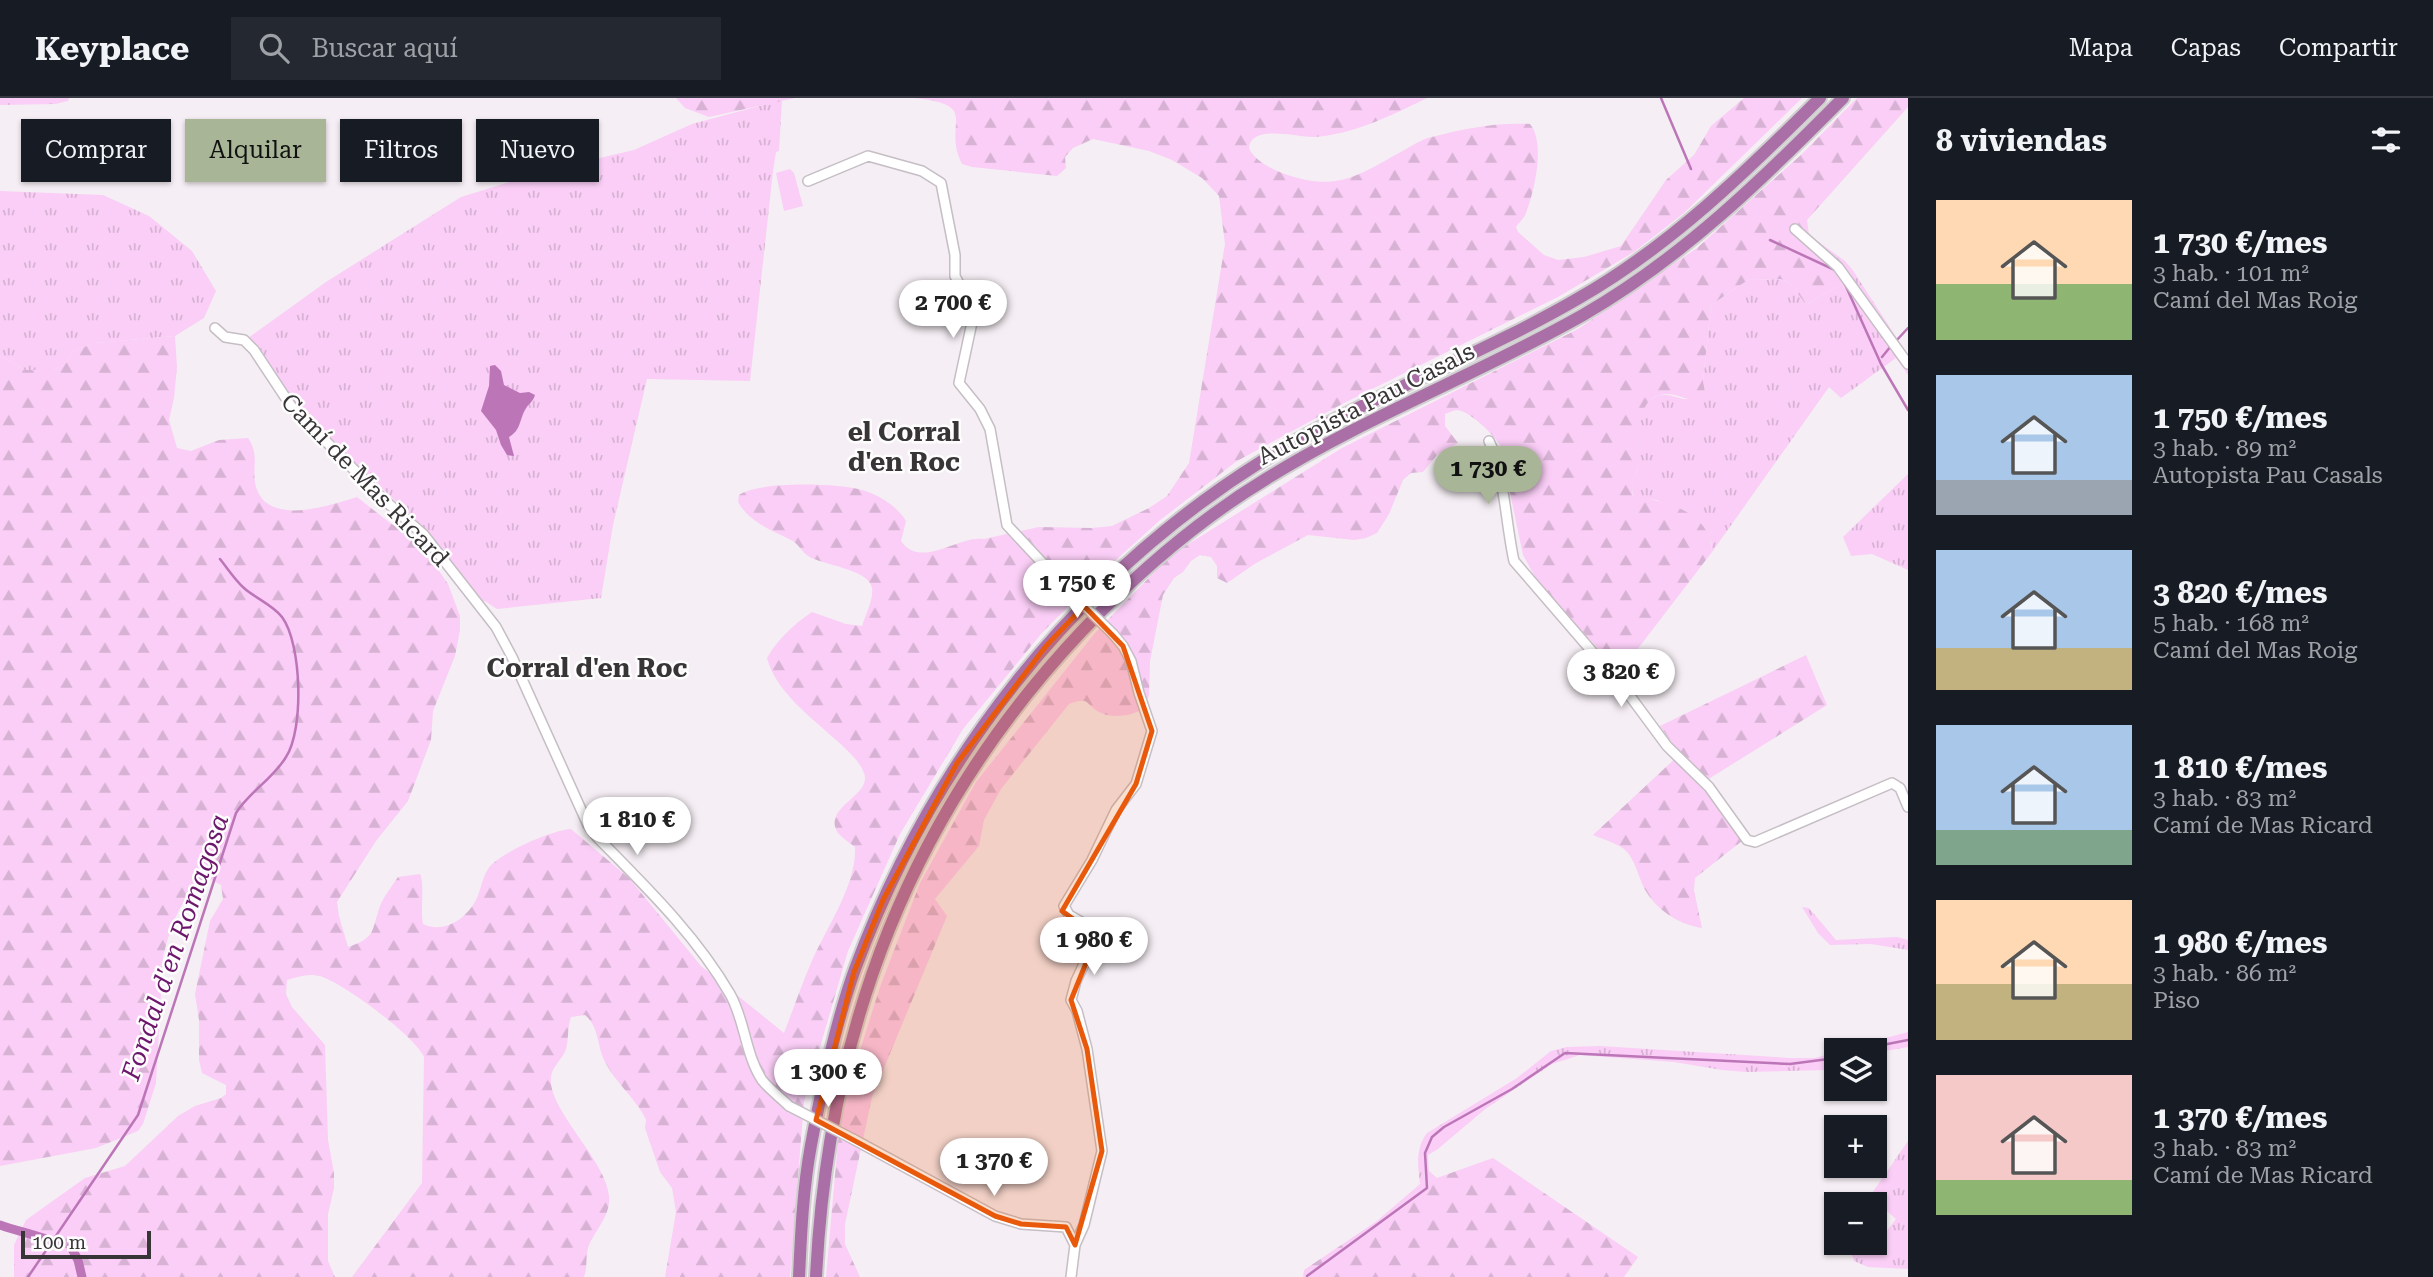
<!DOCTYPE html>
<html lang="es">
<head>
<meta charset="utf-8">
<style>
  body { margin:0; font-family:"Roboto Serif",serif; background:#242831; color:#f1f3f6; height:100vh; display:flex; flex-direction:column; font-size:26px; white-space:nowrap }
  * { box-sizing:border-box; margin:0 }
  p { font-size:23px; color:#9ea1a6 }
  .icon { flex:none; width:38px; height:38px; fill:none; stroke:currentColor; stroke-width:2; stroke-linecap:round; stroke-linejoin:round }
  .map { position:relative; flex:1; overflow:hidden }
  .details { display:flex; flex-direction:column; background:#171b24; width:525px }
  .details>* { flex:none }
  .guide { position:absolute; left:21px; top:21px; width:665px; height:63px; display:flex; gap:14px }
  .controls { position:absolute; left:1824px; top:940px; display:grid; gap:14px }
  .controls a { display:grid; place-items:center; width:63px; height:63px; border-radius:0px; background:#171b24; box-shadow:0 2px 5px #0004; font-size:35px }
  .scale { position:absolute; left:21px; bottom:18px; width:130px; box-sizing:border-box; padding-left:7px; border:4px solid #383537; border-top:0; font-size:19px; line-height:24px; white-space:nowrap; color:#383537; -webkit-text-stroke:5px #fefdfe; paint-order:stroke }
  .price { position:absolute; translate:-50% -60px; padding:0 16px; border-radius:24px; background:#fff; color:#222; font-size:23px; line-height:46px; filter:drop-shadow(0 2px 4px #0008) }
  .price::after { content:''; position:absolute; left:50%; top:42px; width:21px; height:16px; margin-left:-10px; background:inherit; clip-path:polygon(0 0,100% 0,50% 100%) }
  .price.selected { background:#a8b697; color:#111 }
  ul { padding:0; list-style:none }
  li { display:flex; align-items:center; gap:21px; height:175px; padding:0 28px }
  li span { display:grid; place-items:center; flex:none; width:196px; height:140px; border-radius:0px; color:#555 }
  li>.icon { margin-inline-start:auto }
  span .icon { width:84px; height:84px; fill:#fffc; stroke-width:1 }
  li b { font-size:30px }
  h2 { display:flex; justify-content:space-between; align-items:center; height:84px; padding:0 28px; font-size:30px }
  .tag { padding:0 24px; border-radius:0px; background:#171b24; box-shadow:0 2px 5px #0004; font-size:24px; line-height:63px }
  .tag.selected { background:#a8b697; color:#111 }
  header { display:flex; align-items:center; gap:42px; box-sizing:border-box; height:98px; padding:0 35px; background:#171b24; border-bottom:2px solid #363941 }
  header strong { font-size:33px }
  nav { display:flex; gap:38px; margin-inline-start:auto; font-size:24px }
  .search { width:490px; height:63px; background:#242831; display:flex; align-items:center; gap:18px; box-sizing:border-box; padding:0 24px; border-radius:0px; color:#9ea1a6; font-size:26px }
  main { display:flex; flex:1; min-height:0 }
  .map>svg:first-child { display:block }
</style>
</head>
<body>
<header>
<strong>Keyplace</strong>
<div class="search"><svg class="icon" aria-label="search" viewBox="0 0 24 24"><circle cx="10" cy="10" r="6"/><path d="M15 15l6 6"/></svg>Buscar aquí</div>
<nav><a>Mapa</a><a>Capas</a><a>Compartir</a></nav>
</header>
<main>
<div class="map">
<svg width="1908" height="1179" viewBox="0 0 1908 1179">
  <defs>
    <pattern id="grass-tufts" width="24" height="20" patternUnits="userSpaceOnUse" patternTransform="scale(1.75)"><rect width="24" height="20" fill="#facef6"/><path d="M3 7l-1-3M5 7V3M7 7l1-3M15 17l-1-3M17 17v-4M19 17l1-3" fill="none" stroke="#d7b2d4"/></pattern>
    <pattern id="forest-firs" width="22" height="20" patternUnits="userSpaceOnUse" patternTransform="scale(1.75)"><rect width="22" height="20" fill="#facef6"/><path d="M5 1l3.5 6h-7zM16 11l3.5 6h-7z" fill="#d7b2d4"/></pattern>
  </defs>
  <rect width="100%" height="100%" fill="#f5eef4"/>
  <path fill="url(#grass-tufts)" d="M0 0H69L68 3 55 6 0 7Z
    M782 2 779 53 776 54 773 73 750 283 647 281 613 427 601 500 497 511 485 503 476 507 423 429 284 298 248 240 326 184 461 99 544 73 634 52 692 26Z
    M0 93 103 97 149 118 192 153 216 193 204 220 175 238 95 245 73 253 65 266 53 272H25L0 258Z
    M1852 171 1900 245 1908 260V277L1896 260 1841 300 1829 289 1712 454 1711 443 1666 406 1656 402 1634 399C1629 384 1636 381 1638 367 1641 347 1632 313 1653 300 1664 293 1673 299 1684 301 1691 302 1698 297 1705 294L1703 283 1711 207 1748 182 1781 181 1791 186 1806 207 1848 182Z
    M1908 376V472L1872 456 1851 458 1843 439Z
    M1802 809 1809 810 1836 842 1897 839 1908 842V852L1871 846 1830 847 1818 835Z
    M1908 934V949L1874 955V952H1841Z
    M1600 948 1790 960H1815L1836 954V967L1825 972 1746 974 1722 972 1674 964 1580 957 1552 966 1484 1012 1438 1051 1428 1057 1429 1073 1437 1080 1420 1086C1418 1068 1415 1051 1427 1035L1517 980 1551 953 1567 949Z
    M1908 1043V1171L1868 1169 1854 1163 1852 1157 1859 1152H1872L1896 1121 1870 1098Z"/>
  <path fill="url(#forest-firs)" d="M676 0H795L709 19 685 10Z
    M914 0H1427C1392 17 1353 37 1313 39 1297 39 1251 26 1249 50 1254 62 1270 70 1282 75 1335 94 1354 80 1399 55 1409 50 1418 43 1428 40 1461 31 1496 24 1530 26 1546 45 1534 94 1526 115 1524 121 1519 124 1516 129L1518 134 1544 157 1558 162 1584 159 1621 148 1666 82 1694 57 1711 28 1744 0H1802L1684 115 1634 154 1558 199 1344 305 1237 363 1159 423 1096 480 1041 536 963 631 900 736 848 853 804 1004 790 1179H665L676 1114 672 1090 660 1074 645 1030 646 1022 643 1016C632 997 614 983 604 962 597 946 599 929 585 917L571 919C567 930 569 940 566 951 563 961 552 968 551 979 547 1011 607 1063 609 1098 611 1117 596 1131 589 1147 585 1157 588 1169 584 1179H352L422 1085 424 959C414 937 343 885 320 878 309 875 297 879 287 882L286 896 292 909 325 947 328 1042 334 1075V1090L328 1116V1163L335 1179H14V1147L26 1122 85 1080 125 1068 178 1018 195 1008 221 1000 226 996V987L202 975 199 962V922L195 896 210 823 223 801 221 787 206 779C181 796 170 831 163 859L156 985 143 1026 138 1033 96 1050 0 1068V258L25 272H53L65 266 73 253 95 245 175 238 177 269 174 300 169 322 177 350 191 353 219 342 248 340C261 359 250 373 257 392 271 428 331 407 357 399L390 425 417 441 448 486 460 518V532L455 558 433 613 431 642 408 703 376 743 337 804 339 818 348 849C377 839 371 833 380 808 384 798 392 788 398 779L420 776C425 786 420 812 423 826 444 836 466 821 476 802 481 792 482 780 488 771 499 755 552 732 571 731L629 780 701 868 784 935C793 912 801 888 811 865 826 830 857 787 855 749 850 745 842 740 838 735 821 709 873 698 864 675 859 662 846 651 836 642 811 619 776 594 767 560 777 542 795 525 812 514L846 526 862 528C865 518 876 497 871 487 865 471 823 467 808 458 802 454 799 447 793 443 772 432 750 425 738 404L739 397C759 383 837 385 862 392 879 397 897 408 906 423L901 443C921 472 958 437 984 441L1039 429 1092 430 1112 428 1149 410 1167 398 1189 365 1225 146 1219 98 1202 80 1172 62 1149 53 1093 41 1073 50 1065 59 1066 70 1057 78 972 69 962 66C941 25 983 7 914 0Z
    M1857 0H1908V9L1807 122 1809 137 1845 163 1852 171 1848 182 1806 207 1791 186 1781 181 1748 182 1711 207 1703 283 1705 294 1699 304C1688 302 1677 296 1666 296 1635 297 1639 340 1639 361 1638 375 1630 385 1633 398 1667 404 1710 413 1712 454L1620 574 1540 488 1523 457 1500 347C1494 337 1469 312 1456 312 1452 313 1448 315 1445 316V328L1458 345 1437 357 1423 374 1411 375 1403 382 1389 416 1377 435 1366 440 1354 442 1308 437 1256 465 1227 485 1217 480V468L1211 459 1200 457 1191 463 1183 474 1174 480 1163 497 1150 563 1149 598 1143 611C1132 618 1111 621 1099 614 1085 607 1091 598 1069 606L1001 691 984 722 979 748 935 801 947 818 872 999 845 1126V1146L860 1179H826L838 1043 847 994 880 889 920 785 976 684 1095 535 1171 457 1182 450 1342 350 1578 231 1697 150 1803 55Z
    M1806 557 1827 607 1699 687 1714 704 1742 743 1695 780 1694 792 1702 830C1678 826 1656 812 1644 790 1638 778 1635 760 1624 751 1616 745 1602 741 1593 737L1680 656 1660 628Z
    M1493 1060 1638 1159 1624 1179H1303L1304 1172 1377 1123 1420 1086Z"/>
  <path fill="#facef6" d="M790 71 794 75 803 108 784 113 776 75Z"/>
  <path fill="#bc76b8" d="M495 267 501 273 504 287 520 295 529 294 535 297C533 304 528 306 525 312 519 323 521 332 509 339L514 358 507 357 501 347 496 332 481 313 489 288 490 268Z"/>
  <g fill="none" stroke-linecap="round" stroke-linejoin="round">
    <path stroke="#bc76b8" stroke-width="2.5" d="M1661 0 1691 71
      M1770 142 1837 173
      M1844 184 1881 266 1908 312
      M1896 243 1908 230
      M1882 259 1891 248
      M1857 952 1908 942
      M1307 1178 1427 1090 1425 1055 1432 1039 1444 1029 1512 991 1565 955 1790 966 1836 960
      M28 1179 138 1017 236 715C250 693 273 681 286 659 304 632 302 546 282 519 273 507 255 500 244 490 235 482 228 471 220 461"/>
    <path stroke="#bc76b8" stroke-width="9" d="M0 1127C19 1134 39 1137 58 1146
      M71 1149 78 1162 82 1179"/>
    <defs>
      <path id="minor" d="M808 83 868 58 922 73 941 85 955 157V178L974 215 959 285 980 311 990 331 1007 427 1062 486
        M1795 131 1838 169 1908 266
        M215 230 225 239 244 242 254 252 291 308 382 400 424 437 496 529 512 559 588 727 597 739C645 788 695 836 730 896 745 922 745 956 762 982 769 991 781 1000 789 1008
        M1489 343C1504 372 1506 428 1514 463L1627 594 1667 648 1709 689 1747 742 1755 744 1892 685 1900 690 1908 709
        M853 1041 995 1118 1021 1126 1066 1129 1075 1147 1071 1179
        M1075 1147 1084 1127 1102 1053 1087 951 1077 913 1071 902 1076 883 1097 838 1095 832 1069 817 1064 808 1092 762 1116 712 1136 686 1152 633 1139 595 1131 563 1123 548 1113 536"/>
      <path id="highway" d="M799 1179C801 1135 803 1090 811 1047 822 988 835 927 855 871 932 663 1074 481 1262 363 1363 300 1476 260 1579 200 1670 148 1746 74 1820 0
        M816 1179C828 931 910 716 1081 534 1136 476 1197 423 1266 381 1367 318 1479 276 1583 217 1682 160 1763 81 1843 0"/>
    </defs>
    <use href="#minor" stroke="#c5bec4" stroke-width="12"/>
    <use href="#highway" stroke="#cfcfcf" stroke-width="16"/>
    <use href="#minor" stroke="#fff" stroke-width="9"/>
    <use href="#highway" stroke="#aa6fa6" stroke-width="12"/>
    <defs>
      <path id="minor-bridge" d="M1062 486 1113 536
        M789 1008 853 1041"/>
    </defs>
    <use href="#minor-bridge" stroke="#c5bec4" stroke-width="12" stroke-linecap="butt"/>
    <use href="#minor-bridge" stroke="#fff" stroke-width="9"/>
  </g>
  <path fill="#e8590c" fill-opacity="0.2" stroke="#e8590c" stroke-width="5" stroke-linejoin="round" d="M1084 508 1123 548 1152 633 1136 686 1062 813 1097 838 1071 902 1087 951 1102 1053 1075 1147 1066 1129 1021 1126 995 1118 816 1022 854 874 883 802 957 665 1046 548Z"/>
  <g text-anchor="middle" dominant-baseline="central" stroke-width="5" stroke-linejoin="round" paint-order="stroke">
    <g font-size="24" fill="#383537" stroke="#fefdfe">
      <text transform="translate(1366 306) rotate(-27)">Autopista Pau Casals</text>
      <text transform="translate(365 382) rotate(46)">Camí de Mas Ricard</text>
    </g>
    <g font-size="26" font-weight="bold" fill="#383537" stroke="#fefdfe">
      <text x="904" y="334">el Corral<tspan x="904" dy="30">d'en Roc</tspan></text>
      <text x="587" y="570">Corral d'en Roc</text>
    </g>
    <g font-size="26" font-style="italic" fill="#6d176c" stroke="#fefdfe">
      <text transform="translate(175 849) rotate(-71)">Fondal d'en Romagosa</text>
    </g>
  </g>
</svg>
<div class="controls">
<a><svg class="icon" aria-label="layers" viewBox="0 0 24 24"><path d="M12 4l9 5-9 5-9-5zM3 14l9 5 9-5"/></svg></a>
<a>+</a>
<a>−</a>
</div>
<div class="scale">100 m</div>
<b class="price" style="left:953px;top:242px">2 700 €</b>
<b class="price selected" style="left:1488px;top:408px">1 730 €</b>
<b class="price" style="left:1077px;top:522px">1 750 €</b>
<b class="price" style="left:1621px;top:611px">3 820 €</b>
<b class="price" style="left:637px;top:759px">1 810 €</b>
<b class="price" style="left:1094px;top:879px">1 980 €</b>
<b class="price" style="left:828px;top:1011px">1 300 €</b>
<b class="price" style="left:994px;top:1100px">1 370 €</b>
<div class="guide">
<a class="tag">Comprar</a>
<a class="tag selected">Alquilar</a>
<a class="tag">Filtros</a>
<a class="tag">Nuevo</a>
</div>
</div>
<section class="details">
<h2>8 viviendas<svg class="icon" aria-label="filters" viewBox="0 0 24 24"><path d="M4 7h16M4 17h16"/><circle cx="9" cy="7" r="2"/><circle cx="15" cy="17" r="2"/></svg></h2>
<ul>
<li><span style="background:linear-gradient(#ffd9b3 60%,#8fb573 0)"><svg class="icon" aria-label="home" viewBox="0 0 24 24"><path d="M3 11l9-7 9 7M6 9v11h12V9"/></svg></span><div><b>1 730 €/mes</b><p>3 hab. · 101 m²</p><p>Camí del Mas Roig</p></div></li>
<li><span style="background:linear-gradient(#a9c7e8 75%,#9aa5b1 0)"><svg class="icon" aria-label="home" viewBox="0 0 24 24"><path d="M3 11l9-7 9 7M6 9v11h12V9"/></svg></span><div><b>1 750 €/mes</b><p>3 hab. · 89 m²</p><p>Autopista Pau Casals</p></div></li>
<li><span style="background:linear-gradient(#a9c7e8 70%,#c2b280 0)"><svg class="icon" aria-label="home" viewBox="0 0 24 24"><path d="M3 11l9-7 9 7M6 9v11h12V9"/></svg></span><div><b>3 820 €/mes</b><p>5 hab. · 168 m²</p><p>Camí del Mas Roig</p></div></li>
<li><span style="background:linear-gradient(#a9c7e8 75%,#7fa58c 0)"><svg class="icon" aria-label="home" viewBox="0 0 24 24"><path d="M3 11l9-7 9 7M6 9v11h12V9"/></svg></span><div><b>1 810 €/mes</b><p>3 hab. · 83 m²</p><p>Camí de Mas Ricard</p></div></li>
<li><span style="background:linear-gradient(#ffd9b3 60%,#c2b280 0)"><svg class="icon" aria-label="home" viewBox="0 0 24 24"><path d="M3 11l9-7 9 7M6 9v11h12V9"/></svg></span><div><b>1 980 €/mes</b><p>3 hab. · 86 m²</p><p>Piso</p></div></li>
<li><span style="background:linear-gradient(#f6c9c9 75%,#8fb573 0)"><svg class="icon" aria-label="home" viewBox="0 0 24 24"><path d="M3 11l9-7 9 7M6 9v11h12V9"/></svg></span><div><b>1 370 €/mes</b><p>3 hab. · 83 m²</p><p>Camí de Mas Ricard</p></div></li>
</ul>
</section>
</main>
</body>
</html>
